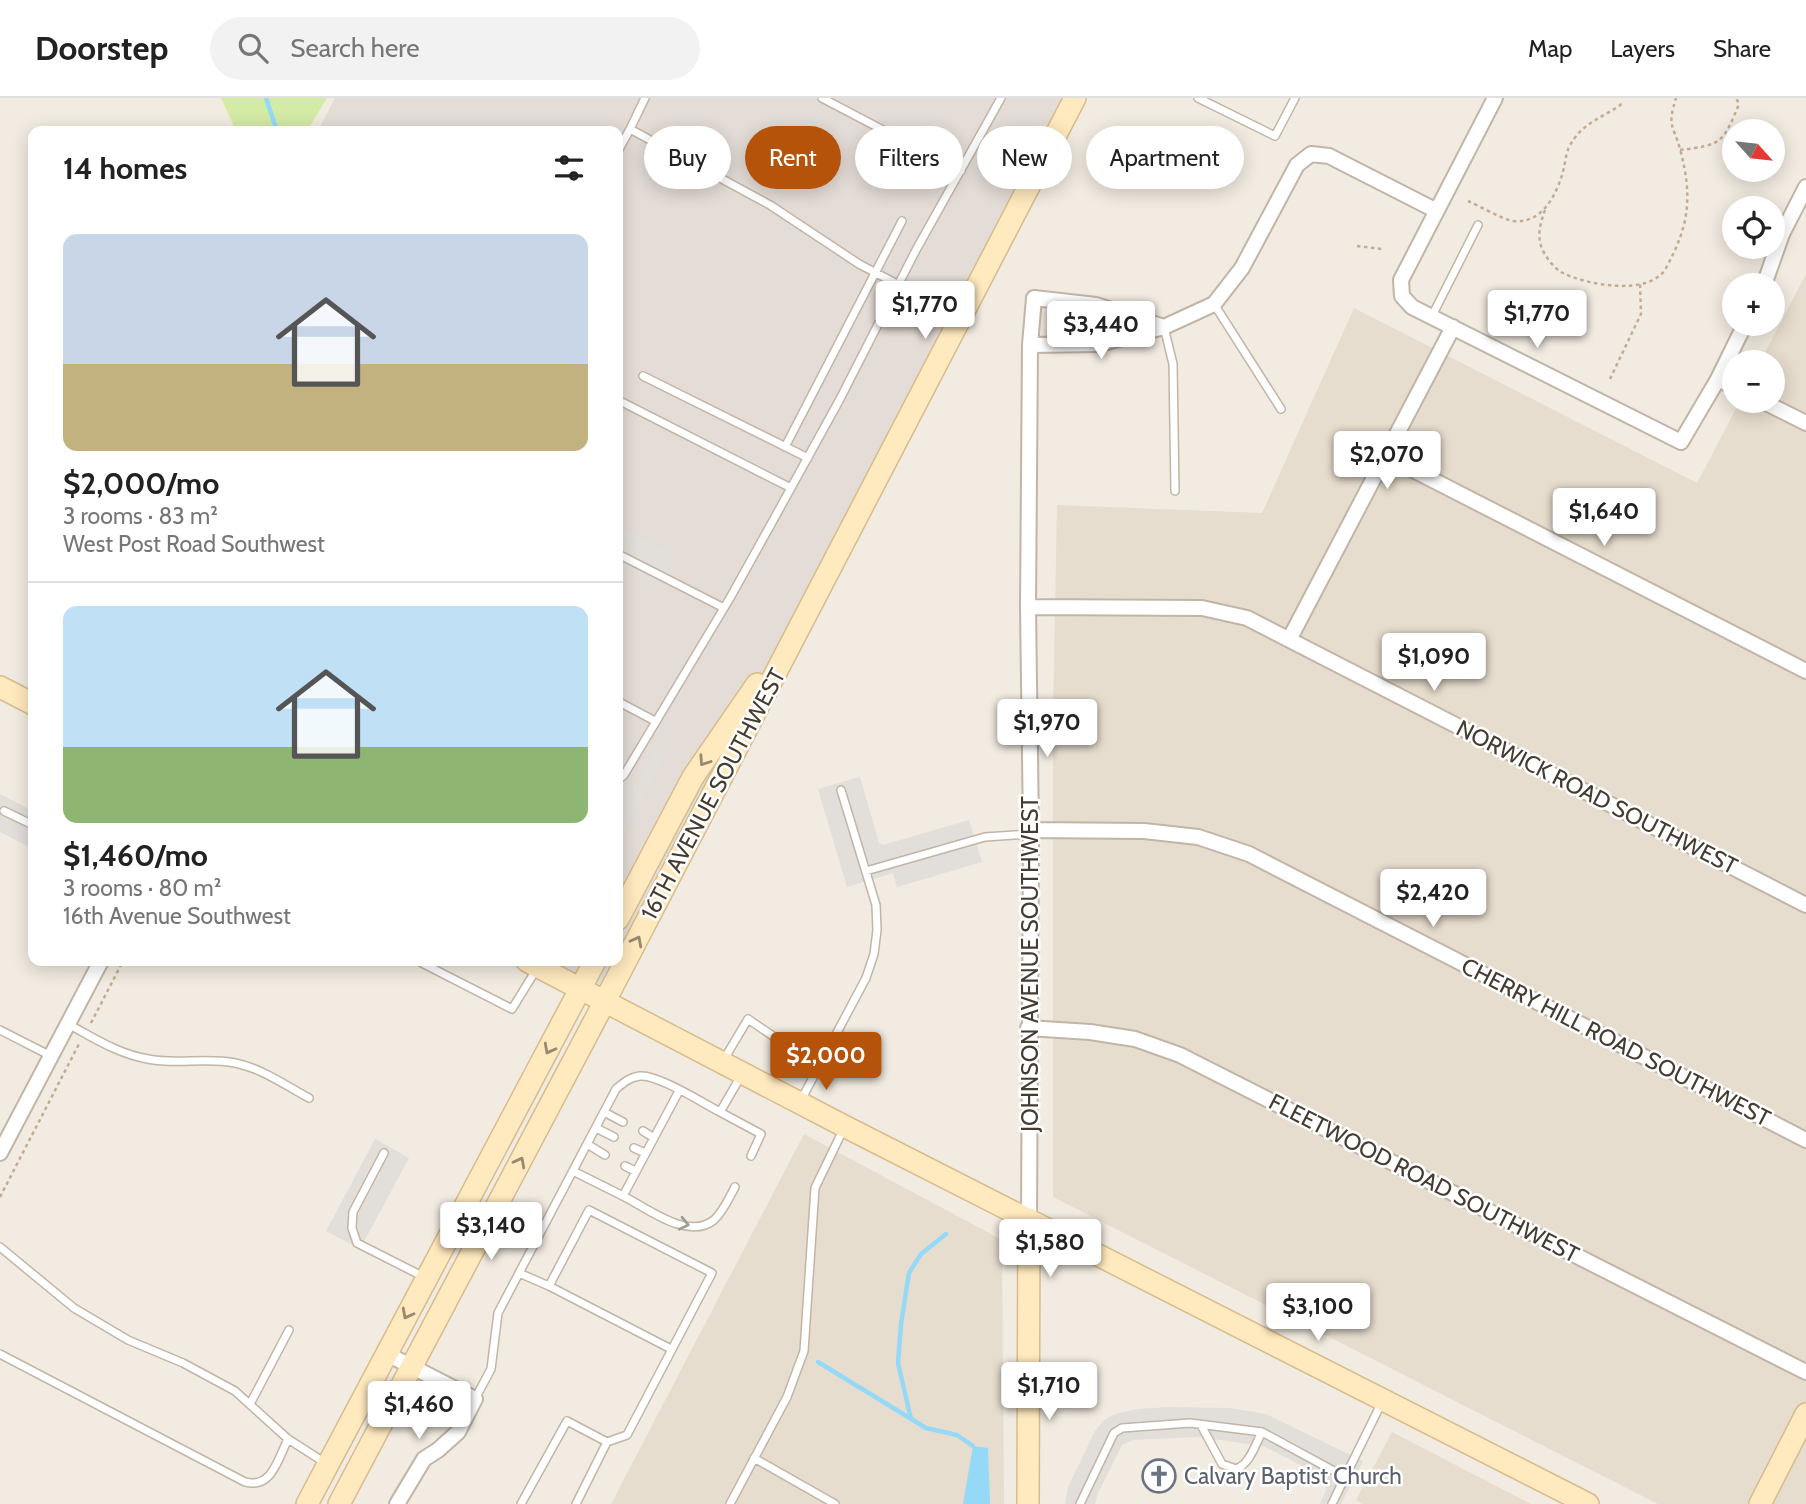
<!DOCTYPE html>
<html lang="en">
<head>
<meta charset="utf-8">
<style>
  body { margin:0; font-family:Cabin,sans-serif; background:#f2f2f2; color:#222; height:100vh; display:flex; flex-direction:column; font-size:26px; white-space:nowrap }
  * { box-sizing:border-box; margin:0 }
  p { font-size:23px; color:#767676 }
  .icon { flex:none; width:38px; height:38px; fill:none; stroke:currentColor; stroke-width:2; stroke-linecap:round; stroke-linejoin:round }
  .map { position:relative; flex:1; overflow:hidden }
  .sheet { position:absolute; left:28px; top:28px; width:595px; height:840px; display:flex; flex-direction:column; background:#fff; border-radius:14px; box-shadow:0 4px 18px #0003 }
  .sheet>* { flex:none }
  .top-card { position:absolute; left:644px; top:28px; width:665px; height:63px; display:flex; gap:14px }
  .needle { width:46px; rotate:117deg }
  .controls { position:absolute; left:1722px; top:21px; display:grid; gap:14px }
  .controls a { display:grid; place-items:center; width:63px; height:63px; border-radius:50%; background:#fff; box-shadow:0 4px 18px #0003; font-size:35px }
  .price { position:absolute; translate:-50% -60px; padding:0 16px; border-radius:7px; background:#fff; color:#222; font-size:23px; line-height:46px; filter:drop-shadow(0 2px 4px #0008) }
  .price::after { content:''; position:absolute; left:50%; top:42px; width:21px; height:16px; margin-left:-10px; background:inherit; clip-path:polygon(0 0,100% 0,50% 100%) }
  .price.selected { background:#b45309; color:#fff }
  ul { padding:0; list-style:none }
  li { display:grid; align-content:center; gap:14px; height:371px; padding:0 35px }
  li+li { border-top:2px solid #e0e0e0 }
  li span { display:grid; place-items:center; height:217px; border-radius:14px; color:#555 }
  li>.icon { margin-inline-start:auto }
  span .icon { width:126px; height:126px; fill:#fffc; stroke-width:1 }
  li b { font-size:30px }
  h2 { display:flex; justify-content:space-between; align-items:center; height:84px; padding:0 35px; font-size:30px }
  .pill { padding:0 24px; border-radius:32px; background:#fff; box-shadow:0 4px 18px #0003; font-size:24px; line-height:63px }
  .pill.selected { background:#b45309; color:#fff }
  header { display:flex; align-items:center; gap:42px; box-sizing:border-box; height:98px; padding:0 35px; background:#fff; border-bottom:2px solid #e0e0e0 }
  header strong { font-size:33px }
  nav { display:flex; gap:38px; margin-inline-start:auto; font-size:24px }
  .search { width:490px; height:63px; background:#f2f2f2; display:flex; align-items:center; gap:18px; box-sizing:border-box; padding:0 24px; border-radius:38px; color:#767676; font-size:26px }
  .map>svg:first-child { display:block }
</style>
</head>
<body>
<header>
<strong>Doorstep</strong>
<div class="search"><svg class="icon" aria-label="search" viewBox="0 0 24 24"><circle cx="10" cy="10" r="6"/><path d="M15 15l6 6"/></svg>Search here</div>
<nav><a>Map</a><a>Layers</a><a>Share</a></nav>
</header>
<div class="map">
<svg width="1806" height="1406" viewBox="0 0 1806 1406">
  <rect width="100%" height="100%" fill="#f2ebe1"/>
  <path fill="#e7ddce" d="M1806 176V1406H1658L1053 1099V618L1057 407 1262 415 1354 210 1697 385 1740 303H1773V264H1760Z
    M804 1036 1002 1142 1004 1406H611Z
    M1392 1334 1531 1406H1363L1356 1402Z"/>
  <path fill="#e4dcd6" d="M335 0H1075L605 903 527 863H618V33H318Z"/>
  <path fill="#d3eba5" d="M221 0H327L307 33H236Z"/>
  <path fill="#e2deda" d="M618 428 676 458 660 488 618 466Z
    M658 646 668 651 618 745V706L634 688Z
    M860 679 879 745 883 747 969 722 982 764 897 789 893 775 847 789 818 691Z
    M0 696 33 713V751L0 734Z
    M375 1041 409 1060 360 1151 326 1133Z
    M1170 1309 1230 1310 1266 1316 1363 1363 1341 1406H1320L1326 1392 1320 1377 1263 1348 1198 1339 1133 1342 1122 1347 1098 1395 1095 1406H1065L1068 1389 1095 1333 1104 1322 1115 1316 1138 1311Z"/>
  <path fill="#96d9f6" d="M973 1348 988 1350 990 1406H963Z"/>
  <g fill="none" stroke-linecap="round" stroke-linejoin="round">
    <path stroke="#96d9f6" stroke-width="4.5" d="M266 0 277 33
      M818 1264 926 1330 957 1337 973 1348
      M911 1321 898 1265 901 1226 909 1175 921 1156 946 1136"/>
    <defs>
      <path id="lane" d="M822 0 961 73
        M1198 0 1275 38 1295 0
        M630 31 645 0
        M618 53 630 31 770 107 859 166 899 187
        M1214 206 1281 311
        M1432 218 1478 127
        M1164 229 1173 266 1175 393
        M643 278 808 360
        M618 302 791 390
        M785 349 902 123
        M618 456 724 510
        M619 604 655 623
        M618 682 624 677 730 500 770 428 840 301 916 152 1001 0
        M4 713 33 727
        M866 773 985 739 1030 736
        M418 863 512 911 536 872
        M68 926C94 940 118 956 148 961 176 967 206 959 235 965 261 970 285 987 309 1000
        M0 932 51 958
        M723 963 748 921 818 969
        M800 1004 866 880 874 856 877 832 876 807 841 692
        M604 1014 623 1024
        M720 1014 761 1036 751 1058
        M596 1030 614 1039
        M643 1033 654 1040
        M587 1046 605 1057
        M634 1050 645 1055
        M384 1055 353 1114 352 1130 357 1145 426 1180
        M625 1068 635 1073
        M573 1073 623 1098 679 993
        M623 1098C647 1110 688 1143 714 1122 723 1114 729 1100 735 1089
        M0 1149 74 1210 128 1242 183 1265 235 1293 288 1341 327 1366
        M519 1175 549 1188 589 1112 712 1175 627 1337 607 1344
        M549 1188 671 1251
        M0 1256 245 1384C272 1391 278 1361 288 1341
        M475 1301 491 1271 498 1215 616 991C623 985 630 979 640 978 657 976 703 1005 720 1014L741 978
        M250 1306 289 1232
        M1201 1327 1222 1366 1236 1371C1250 1366 1255 1347 1262 1334
        M754 1360 835 1406
        M1345 1379 1382 1304
        M521 1406 567 1323 607 1344 576 1406
        M730 1406 787 1299 804 1253 815 1090 843 1032
        M1080 1406 1114 1335 1122 1330 1190 1325 1262 1334 1345 1379 1332 1406"/>
      <path id="street" d="M1495 0 1401 182 1402 198 1412 209 1681 344 1718 281 1745 226
        M1764 187 1782 136 1806 89
        M1030 247 1099 246 1164 229 1214 206 1242 170 1297 67 1311 56 1329 58 1435 112
        M1718 281 1734 289
        M1762 303 1806 325
        M1386 358 1806 573
        M1028 509 1202 510 1247 520 1806 807
        M1290 540 1453 229
        M1031 732 1144 733 1198 739 1249 756 1806 1042
        M1028 930 1090 934 1135 941 1180 957 1806 1274
        M0 1055 101 863
        M1029 1121 1031 732 1028 509 1030 247 1034 200 1096 207 1164 229
        M387 1256 475 1301 458 1334 438 1352 424 1361 397 1406"/>
      <path id="secondary" d="M0 589 33 606
        M618 821 693 679 757 586
        M527 863 844 1028 1588 1406
        M307 1406 595 863
        M339 1406 605 903 1075 0
        M1028 1406 1029 1121
        M1760 1406 1806 1316"/>
    </defs>
    <use href="#lane" stroke="#c1b5a6" stroke-width="10"/>
    <use href="#street" stroke="#c1b5a6" stroke-width="18"/>
    <use href="#secondary" stroke="#d6bc8c" stroke-width="24"/>
    <path stroke="#c1ac93" stroke-width="2.5" stroke-dasharray="3.5 3.5" stroke-linecap="butt" d="M1680 52C1722 47 1723 45 1739 6L1736 0
      M1468 103C1480 108 1501 121 1513 123 1540 126 1554 101 1561 80 1565 70 1565 58 1569 49 1582 24 1603 20 1623 5
      M1545 112C1541 124 1537 135 1541 148 1544 157 1553 169 1561 174 1585 187 1650 199 1666 170 1689 128 1693 99 1680 51 1673 26 1667 29 1676 0
      M1357 148 1382 151
      M1610 281 1641 216 1640 186
      M91 925 123 863
      M0 1099 79 946"/>
    <use href="#lane" stroke="#fff" stroke-width="7"/>
    <use href="#street" stroke="#fff" stroke-width="14"/>
    <use href="#secondary" stroke="#ffe9be" stroke-width="21"/>
  </g>
  <defs><path id="oneway-chevron" d="M-2-3.5L2.5 0L-2 3.5" fill="none" stroke-width="1.6" stroke-linecap="round" stroke-linejoin="round" transform="scale(1.75)"/></defs>
  <g stroke="#988970">
    <use href="#oneway-chevron" transform="translate(704 663) rotate(124)"/>
    <use href="#oneway-chevron" transform="translate(637 843) rotate(-62)"/>
    <use href="#oneway-chevron" transform="translate(549 951) rotate(118)"/>
    <use href="#oneway-chevron" transform="translate(520 1064) rotate(-62)"/>
    <use href="#oneway-chevron" transform="translate(407 1216) rotate(118)"/>
  </g>
  <use stroke="#a29d98" href="#oneway-chevron" transform="translate(684 1126) rotate(13)"/>
  <defs>
    <symbol id="church-ring" viewBox="-11 -11 22 22"><circle r="9.5" fill="#fff" stroke="#6b7280" stroke-width="1.5"/><path d="M-1.2-6h2.4v3.5h3.3v2.4h-3.3V6h-2.4V-.1h-3.3v-2.4h3.3Z" fill="#6b7280"/></symbol>
  </defs>
  <g fill-rule="evenodd">
    <use href="#church-ring" x="1140" y="1359" width="38" height="38"/>
  </g>
  <g text-anchor="middle" dominant-baseline="central" stroke-width="5" stroke-linejoin="round" paint-order="stroke">
    <g font-size="23" fill="#443b31" stroke="#fff">
      <text transform="translate(713 696) rotate(-62)">16TH AVENUE SOUTHWEST</text>
      <text transform="translate(1597 699) rotate(27)">NORWICK ROAD SOUTHWEST</text>
      <text transform="translate(1030 866) rotate(-90)">JOHNSON AVENUE SOUTHWEST</text>
      <text transform="translate(1616 944) rotate(27)">CHERRY HILL ROAD SOUTHWEST</text>
      <text transform="translate(1424 1080) rotate(27)">FLEETWOOD ROAD SOUTHWEST</text>
    </g>
    <g font-size="23" fill="#5b616d" stroke="#fff" text-anchor="start">
      <text x="1184" y="1378">Calvary Baptist Church</text>
    </g>
  </g>
</svg>
<div class="controls">
<a><svg class="needle" viewBox="-14 -14 28 28"><path d="M0-13l5 13h-10z" fill="#e53935"/><path d="M0 13l5-13h-10z" fill="#767676"/></svg></a>
<a><svg class="icon" aria-label="locate" viewBox="0 0 24 24"><circle cx="12" cy="12" r="6"/><path d="M12 2v4M12 18v4M2 12h4M18 12h4"/></svg></a>
<a>+</a>
<a>−</a>
</div>
<b class="price" style="left:925px;top:243px">$1,770</b>
<b class="price" style="left:1537px;top:252px">$1,770</b>
<b class="price" style="left:1101px;top:263px">$3,440</b>
<b class="price" style="left:1387px;top:393px">$2,070</b>
<b class="price" style="left:1604px;top:450px">$1,640</b>
<b class="price" style="left:1434px;top:595px">$1,090</b>
<b class="price" style="left:1047px;top:661px">$1,970</b>
<b class="price" style="left:1433px;top:831px">$2,420</b>
<b class="price selected" style="left:826px;top:994px">$2,000</b>
<b class="price" style="left:491px;top:1164px">$3,140</b>
<b class="price" style="left:1050px;top:1181px">$1,580</b>
<b class="price" style="left:1318px;top:1245px">$3,100</b>
<b class="price" style="left:1049px;top:1324px">$1,710</b>
<b class="price" style="left:419px;top:1343px">$1,460</b>
<div class="top-card">
<a class="pill">Buy</a>
<a class="pill selected">Rent</a>
<a class="pill">Filters</a>
<a class="pill">New</a>
<a class="pill">Apartment</a>
</div>
<section class="sheet">
<h2>14 homes<svg class="icon" aria-label="filters" viewBox="0 0 24 24"><path d="M4 7h16M4 17h16"/><circle cx="9" cy="7" r="2"/><circle cx="15" cy="17" r="2"/></svg></h2>
<ul>
<li><span style="background:linear-gradient(#c9d6e8 60%,#c2b280 0)"><svg class="icon" aria-label="home" viewBox="0 0 24 24"><path d="M3 11l9-7 9 7M6 9v11h12V9"/></svg></span><div><b>$2,000/mo</b><p>3 rooms · 83 m²</p><p>West Post Road Southwest</p></div></li>
<li><span style="background:linear-gradient(#bfe0f5 65%,#8fb573 0)"><svg class="icon" aria-label="home" viewBox="0 0 24 24"><path d="M3 11l9-7 9 7M6 9v11h12V9"/></svg></span><div><b>$1,460/mo</b><p>3 rooms · 80 m²</p><p>16th Avenue Southwest</p></div></li>
</ul>
</section>
</div>
</body>
</html>
